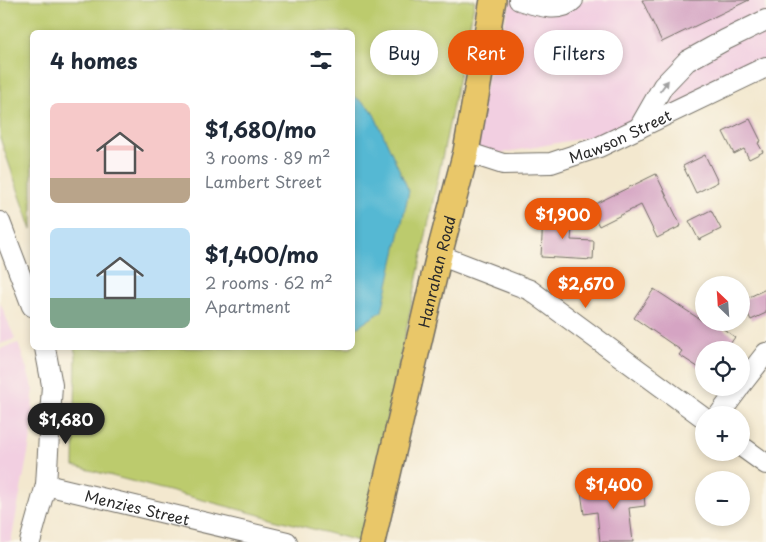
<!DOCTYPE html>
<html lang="en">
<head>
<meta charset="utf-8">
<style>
  body { margin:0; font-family:"Playpen Sans",sans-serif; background:#f2f2f3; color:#1f2937; height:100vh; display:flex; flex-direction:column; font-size:19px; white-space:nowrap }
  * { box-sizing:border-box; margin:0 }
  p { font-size:16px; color:#747a83 }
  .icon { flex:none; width:28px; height:28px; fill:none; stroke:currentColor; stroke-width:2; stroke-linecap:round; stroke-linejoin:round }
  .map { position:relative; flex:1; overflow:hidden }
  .panel { position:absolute; left:30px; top:30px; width:325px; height:320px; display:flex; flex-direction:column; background:#fff; border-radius:8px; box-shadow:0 2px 8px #0003 }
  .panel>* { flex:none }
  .banner { position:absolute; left:370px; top:30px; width:320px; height:45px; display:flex; gap:10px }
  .needle { width:32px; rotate:335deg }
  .controls { position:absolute; left:695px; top:276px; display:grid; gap:10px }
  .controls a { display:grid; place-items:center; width:55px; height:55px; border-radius:50%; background:#fff; box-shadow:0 2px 8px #0003; font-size:25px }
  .price { position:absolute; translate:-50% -42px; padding:0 11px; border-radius:18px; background:#ea580c; color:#fff; font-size:16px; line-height:32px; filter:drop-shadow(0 1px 2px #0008) }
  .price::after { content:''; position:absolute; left:50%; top:30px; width:15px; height:11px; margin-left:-8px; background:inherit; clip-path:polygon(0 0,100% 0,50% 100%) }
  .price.active { background:#222; color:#fff }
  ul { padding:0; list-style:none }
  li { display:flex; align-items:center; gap:15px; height:125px; padding:0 20px }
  li span { display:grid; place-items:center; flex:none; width:140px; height:100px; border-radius:8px; color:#555 }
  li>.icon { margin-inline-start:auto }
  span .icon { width:60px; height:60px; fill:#fffc; stroke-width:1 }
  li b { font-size:21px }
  h2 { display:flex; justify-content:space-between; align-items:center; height:60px; padding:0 20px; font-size:21px }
  .pill { padding:0 18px; border-radius:22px; background:#fff; box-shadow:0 2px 8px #0003; font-size:18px; line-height:45px }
  .pill.active { background:#ea580c; color:#fff }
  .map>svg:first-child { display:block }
</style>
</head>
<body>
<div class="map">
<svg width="766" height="542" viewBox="0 0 766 542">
  <rect width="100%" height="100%" fill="#fbf7ec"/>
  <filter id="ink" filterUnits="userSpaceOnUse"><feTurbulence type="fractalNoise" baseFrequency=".02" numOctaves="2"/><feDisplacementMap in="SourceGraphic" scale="10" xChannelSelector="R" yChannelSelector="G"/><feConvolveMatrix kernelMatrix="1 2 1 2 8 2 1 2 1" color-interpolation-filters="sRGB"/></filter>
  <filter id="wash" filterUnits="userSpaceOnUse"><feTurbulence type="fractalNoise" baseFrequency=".0096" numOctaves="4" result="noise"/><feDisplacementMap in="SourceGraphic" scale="20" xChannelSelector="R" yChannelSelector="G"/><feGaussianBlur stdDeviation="1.12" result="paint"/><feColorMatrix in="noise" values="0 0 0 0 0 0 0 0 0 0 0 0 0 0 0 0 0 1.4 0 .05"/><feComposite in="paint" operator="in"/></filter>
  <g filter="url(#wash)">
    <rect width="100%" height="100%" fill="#f3e8cf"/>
    <path fill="#f2cfe1" d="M511 0H766V66L639 128 464 160Z
      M0 302 15 339 0 344Z
      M18 343 33 388 32 432 11 542H0V349Z"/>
    <path fill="#bccb6d" stroke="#747b4c" d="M0 0H475L362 542 74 466 76 355 74 348H352V32H32V230L0 138Z"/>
    <path fill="#54b8d3" stroke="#40727f" d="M353 95 372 110 409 191 382 311 355 329 352 327Z"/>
    <g id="blocks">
      <path fill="#d5a4c3" d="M642 0H749L662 42Z
        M750 119 761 141 758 143 763 152 749 159 744 149 734 154 723 132Z
        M705 155 718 182 696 193 683 166Z
        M656 174 681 226 657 238 641 205 599 226 589 207Z
        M711 210 721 229 699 240 689 221Z
        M543 216 573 217 571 240 594 241 593 260 541 257Z
        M654 289 704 322H713L735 337 726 350H704V371L679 355 682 351 634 318Z
        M766 289V313L751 320 741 301Z
        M643 484 645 506 629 508 633 542H600L597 512 584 514 581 491Z"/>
    </g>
  </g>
  <g filter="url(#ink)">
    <use href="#blocks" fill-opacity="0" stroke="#716d64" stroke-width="1"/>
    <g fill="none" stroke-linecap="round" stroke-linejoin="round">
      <defs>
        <g id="minor">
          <path d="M519 0C535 5 560 14 573 0"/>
          <path d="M639 128 663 86 687 61 725 40 766 20"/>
          <path id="s1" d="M466 152 503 164 551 163 599 147 766 67"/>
          <path d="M0 222 32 306"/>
          <path d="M439 255 530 290 704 418"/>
          <path d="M741 385 766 353"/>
          <path d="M719 415 739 388"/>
          <path d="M741 446 766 464"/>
          <path id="s2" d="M46 485 287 542"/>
          <path d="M30 542 46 485 52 385 45 348"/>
        </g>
        <g id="major">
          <path id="s3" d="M372 542 439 255 466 152 493 0"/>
        </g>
      </defs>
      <use href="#minor" stroke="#716d64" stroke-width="22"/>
      <use href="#major" stroke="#716d64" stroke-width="28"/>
      <use href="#minor" stroke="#fff" stroke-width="20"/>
      <use href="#major" stroke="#e9c769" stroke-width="25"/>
    </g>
    <defs><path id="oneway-solid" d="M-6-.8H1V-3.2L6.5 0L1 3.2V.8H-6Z" transform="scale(1.25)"/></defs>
    <use fill="#a0a0a0" href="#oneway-solid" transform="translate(664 86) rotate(-53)"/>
  </g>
  <g text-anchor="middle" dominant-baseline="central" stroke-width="4" stroke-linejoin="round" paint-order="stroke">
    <g font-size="15" fill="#2b2b2b" stroke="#fbf7ec">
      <text stroke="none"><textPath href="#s1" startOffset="161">Mawson Street</textPath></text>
      <text stroke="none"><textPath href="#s3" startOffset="278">Hanrahan Road</textPath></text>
      <text stroke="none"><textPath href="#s2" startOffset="94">Menzies Street</textPath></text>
    </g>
  </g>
</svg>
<div class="controls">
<a><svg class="needle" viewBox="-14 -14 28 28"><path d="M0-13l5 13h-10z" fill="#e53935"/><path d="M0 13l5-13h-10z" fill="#747a83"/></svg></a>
<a><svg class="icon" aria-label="locate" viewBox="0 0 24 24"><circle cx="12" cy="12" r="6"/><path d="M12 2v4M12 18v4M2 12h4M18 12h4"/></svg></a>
<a>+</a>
<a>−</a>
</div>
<b class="price" style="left:563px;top:240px">$1,900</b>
<b class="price" style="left:586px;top:309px">$2,670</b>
<b class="price active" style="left:66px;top:445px">$1,680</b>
<b class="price" style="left:614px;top:510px">$1,400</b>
<div class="banner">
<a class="pill">Buy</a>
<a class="pill active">Rent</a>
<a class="pill">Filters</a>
</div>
<section class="panel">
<h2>4 homes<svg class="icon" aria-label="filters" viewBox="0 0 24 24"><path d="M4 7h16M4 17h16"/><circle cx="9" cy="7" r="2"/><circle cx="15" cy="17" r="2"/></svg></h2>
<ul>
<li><span style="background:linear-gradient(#f6c9c9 75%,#b9a48a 0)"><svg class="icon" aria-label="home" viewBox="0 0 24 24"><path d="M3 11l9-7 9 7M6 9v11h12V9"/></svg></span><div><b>$1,680/mo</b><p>3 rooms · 89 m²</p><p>Lambert Street</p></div></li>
<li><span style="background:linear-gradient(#bfe0f5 70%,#7fa58c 0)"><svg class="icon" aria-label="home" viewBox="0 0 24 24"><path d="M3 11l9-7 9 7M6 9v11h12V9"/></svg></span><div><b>$1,400/mo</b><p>2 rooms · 62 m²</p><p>Apartment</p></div></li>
</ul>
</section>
</div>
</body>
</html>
